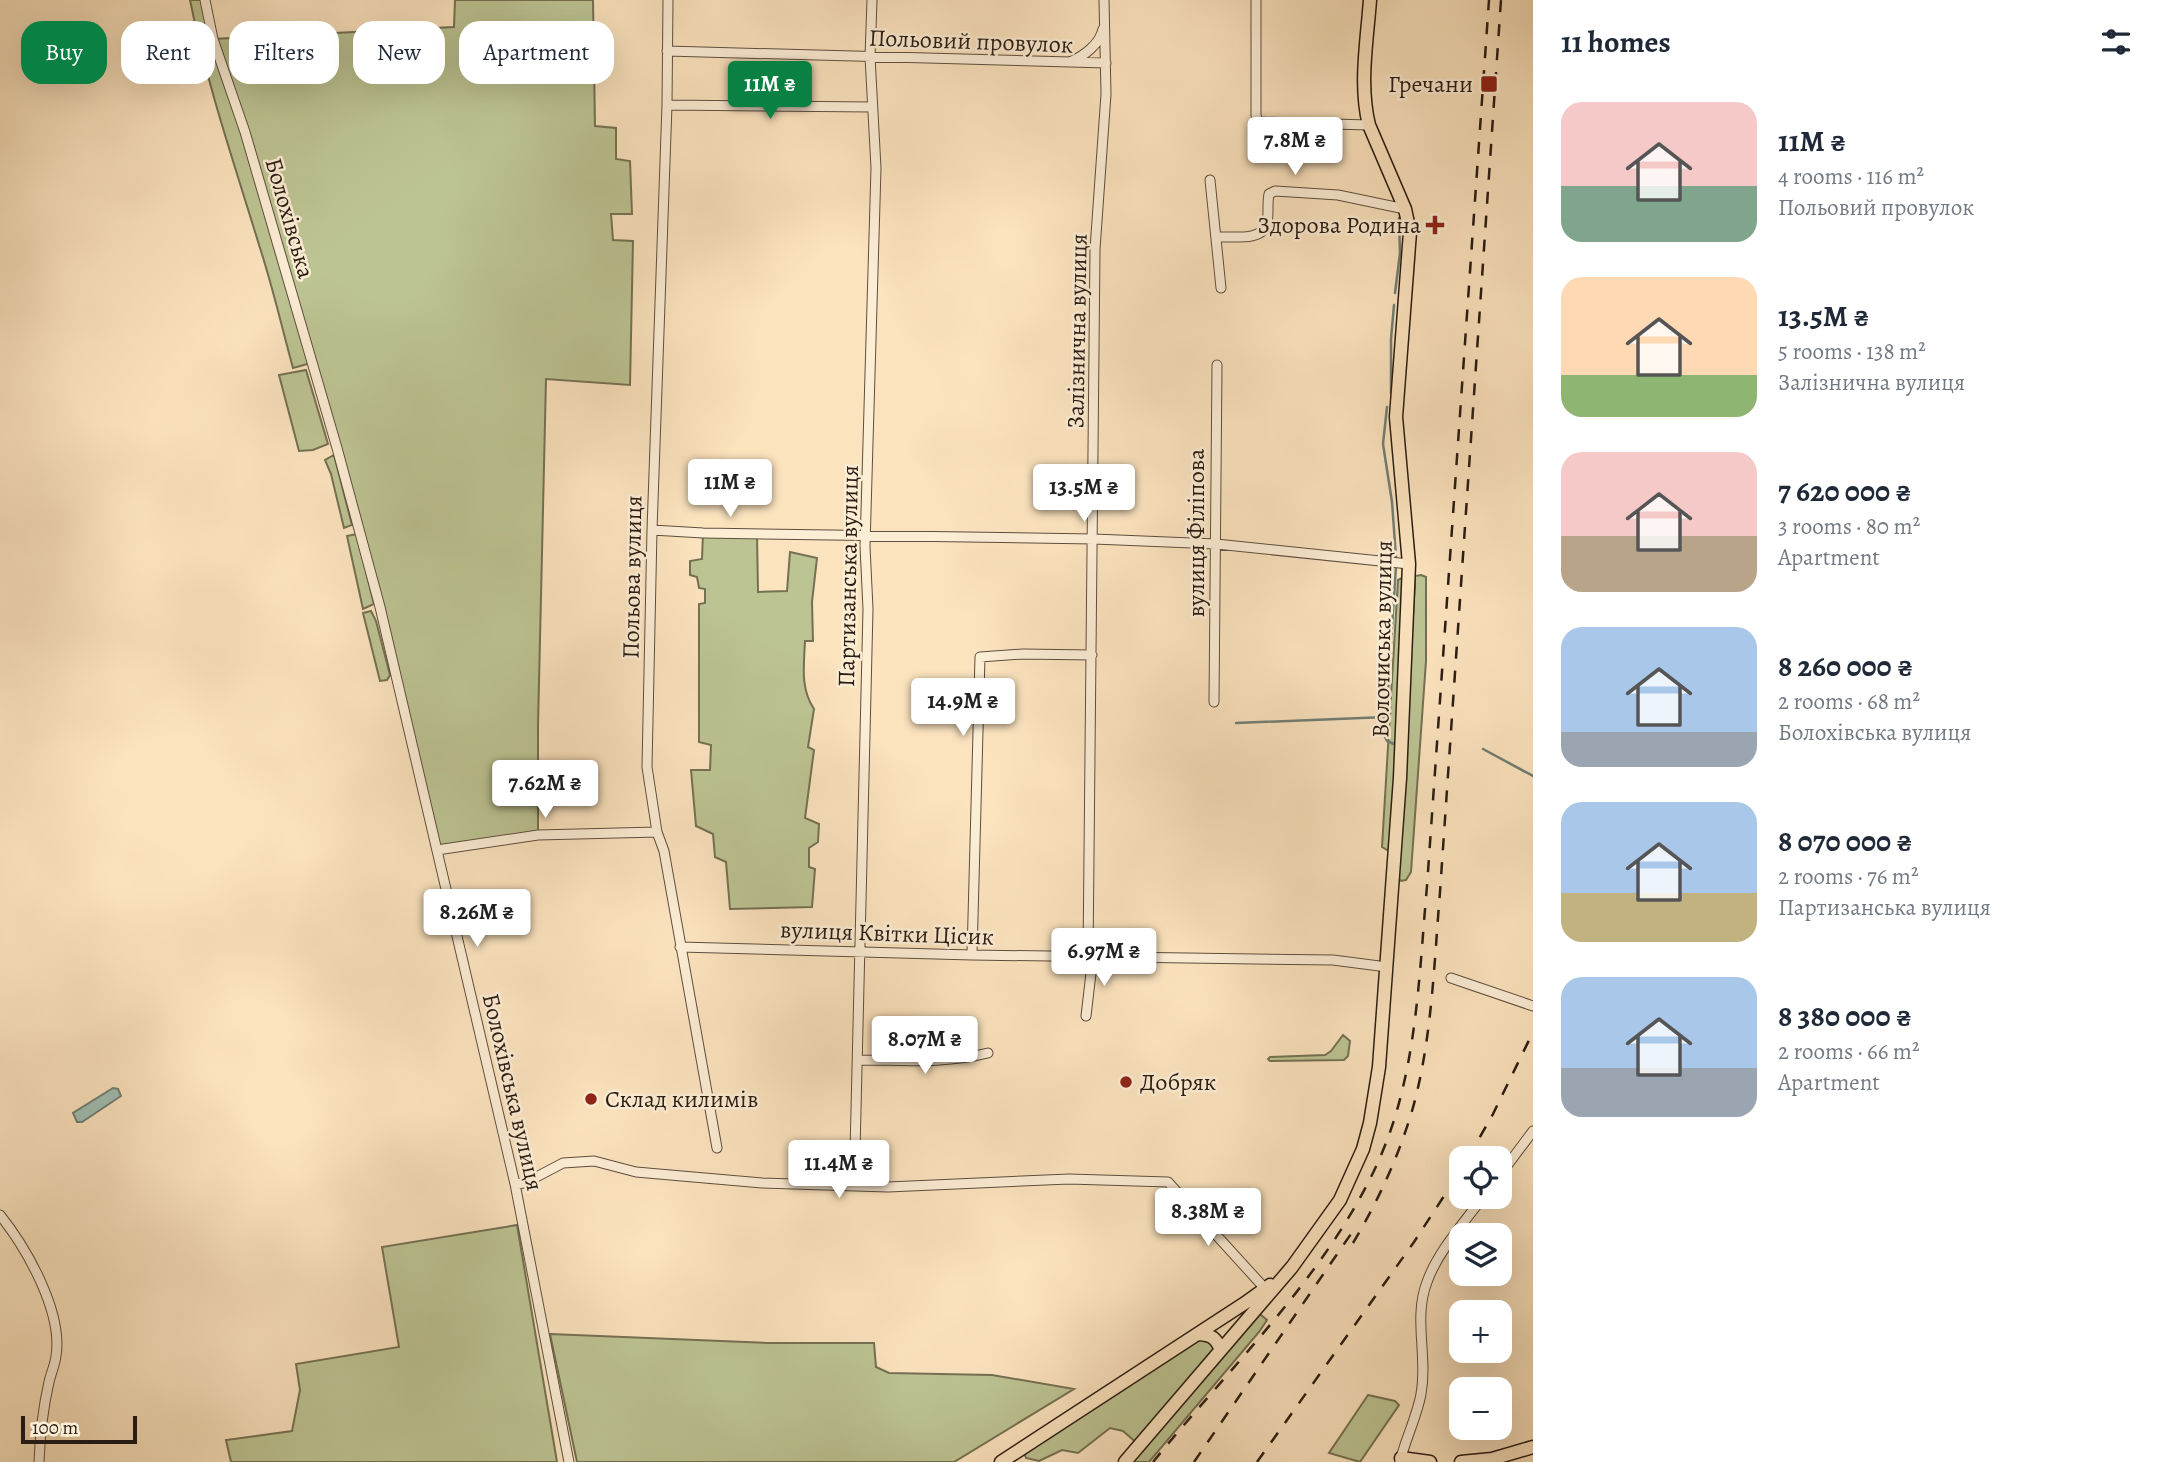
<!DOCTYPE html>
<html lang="en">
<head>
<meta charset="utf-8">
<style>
  body { margin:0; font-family:Alegreya,serif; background:#f2f2f3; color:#1f2937; height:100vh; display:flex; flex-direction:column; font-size:26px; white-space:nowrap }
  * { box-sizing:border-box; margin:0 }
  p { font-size:23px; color:#747a83 }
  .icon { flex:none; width:38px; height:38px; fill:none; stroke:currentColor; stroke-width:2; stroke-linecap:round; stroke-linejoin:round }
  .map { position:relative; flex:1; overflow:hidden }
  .details { display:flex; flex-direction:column; background:#fff; width:630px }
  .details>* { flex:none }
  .hud { position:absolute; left:21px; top:21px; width:665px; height:63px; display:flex; gap:14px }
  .controls { position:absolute; left:1449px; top:1146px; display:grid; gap:14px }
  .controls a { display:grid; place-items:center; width:63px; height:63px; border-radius:14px; background:#fff; box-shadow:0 7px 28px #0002; font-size:35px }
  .scale { position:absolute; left:21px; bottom:18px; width:116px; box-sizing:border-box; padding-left:7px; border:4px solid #2a1d13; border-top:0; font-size:19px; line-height:24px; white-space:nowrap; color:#2a1d13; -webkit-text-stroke:5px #fcedd5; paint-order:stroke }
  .price { position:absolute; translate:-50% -60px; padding:0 16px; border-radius:7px; background:#fff; color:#222; font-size:23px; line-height:46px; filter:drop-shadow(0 2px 4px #0008) }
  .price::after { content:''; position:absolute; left:50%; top:42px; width:21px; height:16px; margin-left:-10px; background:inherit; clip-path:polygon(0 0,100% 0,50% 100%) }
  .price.selected { background:#0b8043; color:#fff }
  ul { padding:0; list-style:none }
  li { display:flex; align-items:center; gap:21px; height:175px; padding:0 28px }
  li span { display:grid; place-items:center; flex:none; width:196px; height:140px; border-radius:21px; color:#555 }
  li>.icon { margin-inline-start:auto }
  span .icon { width:84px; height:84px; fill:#fffc; stroke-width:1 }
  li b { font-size:30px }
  h2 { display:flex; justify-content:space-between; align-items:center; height:84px; padding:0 28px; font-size:30px }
  .tag { padding:0 24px; border-radius:21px; background:#fff; box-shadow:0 7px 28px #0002; font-size:24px; line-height:63px }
  .tag.selected { background:#0b8043; color:#fff }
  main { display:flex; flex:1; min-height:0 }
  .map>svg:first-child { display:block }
</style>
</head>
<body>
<main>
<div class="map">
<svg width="1533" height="1462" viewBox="0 0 1533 1462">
  <rect width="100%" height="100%" fill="#fbe3be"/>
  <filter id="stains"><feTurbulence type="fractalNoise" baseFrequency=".00286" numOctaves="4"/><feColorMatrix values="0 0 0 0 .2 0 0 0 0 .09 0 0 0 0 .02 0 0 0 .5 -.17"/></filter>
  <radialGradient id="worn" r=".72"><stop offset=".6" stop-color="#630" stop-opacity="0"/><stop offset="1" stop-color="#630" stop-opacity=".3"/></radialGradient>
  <path fill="#bdc493" stroke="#747053" stroke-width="2" d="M190 0H205L213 39 454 27 455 0H593L595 126 616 128V159L630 161 632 214H611L613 240 633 241 630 385 546 379 538 726V835L437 850 409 729 311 363 293 368C282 328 273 288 260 248 235 166 207 85 190 0Z
    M306 370 328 444 313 450 299 451 279 375Z
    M334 455 352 525 344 528 331 474 325 460Z
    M703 533 757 534 758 592 787 591 790 552 817 558 812 602 813 641H805C804 665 800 688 814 709L808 747 814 750 805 818 819 824 818 842 809 848V867L815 869 812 907 730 909 726 862 715 857 713 834 696 826 691 770H710L711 745 699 742V604L705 603V589L699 588 697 577 690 575V561L702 559Z
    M357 534 374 604 363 609 347 536Z
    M1421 575 1426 577V661L1411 872 1406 880 1401 881 1397 876 1415 583V576Z
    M1402 578 1404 580 1392 848 1387 850 1382 847 1398 580Z
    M371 611 376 621 390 675 387 680 380 681 363 613Z
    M1343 1035 1350 1041 1348 1056 1344 1060 1270 1061 1268 1059 1270 1057 1325 1055 1331 1051Z
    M517 1225 557 1462H231L226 1440 292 1431 300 1390 296 1364 399 1347 382 1247Z
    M1255 1310 1267 1320 1259 1332 1149 1462H1125L1139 1445 1123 1431 1110 1428 1078 1453 1062 1450 1039 1461 1026 1458 1024 1453 1202 1337 1221 1350Z
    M550 1334 768 1343H874L876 1367 889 1373 992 1375 1074 1389 954 1462H577Z
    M1368 1395 1395 1401 1399 1405 1360 1462 1329 1453Z"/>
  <path fill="#9fbeb4" stroke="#707e74" stroke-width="2" d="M113 1088 118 1089 121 1096 82 1122H77L73 1113Z"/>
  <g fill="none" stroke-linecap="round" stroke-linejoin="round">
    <path stroke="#707e74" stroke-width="2.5" d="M1395 293 1400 253 1399 218
      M1391 393V339L1394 305
      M1387 407 1383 444 1392 502 1396 557
      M1236 723 1386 717
      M1394 744 1387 741 1385 737 1396 566
      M1483 749 1533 776"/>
    <defs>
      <path id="minor" d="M205 0 213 39 245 132 337 448 380 607 515 1184 569 1462
        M668 0 667 105 652 530 647 767 657 832 664 851 717 1148
        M1256 0V115L1258 122 1369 125
        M667 51 1106 63
        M1070 62C1084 56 1100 44 1103 29
        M667 105 872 107
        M1210 180 1221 288
        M1216 237C1231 236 1263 242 1267 223 1269 214 1267 204 1269 194L1275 191 1338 195 1405 209
        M652 530 703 533 1094 539 1216 544 1409 564
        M1214 702 1217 365
        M437 850 538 835 657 832
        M680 947 972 955 1333 960 1387 967
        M972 955 980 657 1023 654 1092 655
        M1088 956 1095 249 1106 94 1104 0
        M1451 978 1533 1006
        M1086 1016 1093 956
        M858 1060C901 1060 945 1064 988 1053
        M855 1152 868 609 865 546 876 168 870 57 872 0
        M1500 1175 1533 1131
        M515 1184 525 1183 563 1163 594 1161 636 1172 762 1183 888 1187 1069 1179 1168 1182 1269 1293
        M0 1215C27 1249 63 1312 56 1356 55 1365 51 1373 49 1382 43 1408 40 1436 39 1462
        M1400 1461C1406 1438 1417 1416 1421 1394 1428 1356 1413 1318 1427 1282 1438 1251 1464 1223 1483 1197"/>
      <path id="major" d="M1199 1334C1212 1335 1216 1338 1221 1350
        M1401 1458 1430 1462
        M1001 1462 1245 1303 1270 1285
        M1125 1462 1292 1267 1340 1200 1363 1149 1370 1123 1379 1067 1400 778 1409 564 1396 417 1410 232 1405 209 1369 125C1359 85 1367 41 1370 0
        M1461 1462 1492 1459 1533 1447"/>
    </defs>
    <use href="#minor" stroke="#5e4e3e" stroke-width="11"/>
    <use href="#major" stroke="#2a1d13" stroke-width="15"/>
    <use href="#minor" stroke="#fcedd5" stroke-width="9"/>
    <use href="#major" stroke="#fbe3be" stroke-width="12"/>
    <path stroke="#2a1d13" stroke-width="2.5" stroke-dasharray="12 12" stroke-linecap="butt" d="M1468 1158 1493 1114 1533 1032
      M1353 1243C1378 1201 1398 1158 1412 1111 1432 1041 1434 964 1440 892L1501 0
      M1153 1462C1238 1357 1355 1248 1395 1117 1418 1041 1420 963 1427 886L1489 0
      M1194 1462 1353 1231
      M1257 1462 1414 1242 1461 1170"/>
  </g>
  <g fill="#8f2418" stroke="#fcedd5" stroke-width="2.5">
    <rect x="1480" y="75" width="18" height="18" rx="3.5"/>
    <path d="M1431.5 214.5h7v7h7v7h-7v7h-7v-7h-7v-7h7z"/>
    <circle cx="1126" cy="1082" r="7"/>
    <circle cx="591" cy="1099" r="7"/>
  </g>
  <g text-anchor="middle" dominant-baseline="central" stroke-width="5" stroke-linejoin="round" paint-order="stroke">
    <g font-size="24" fill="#2a1d13" stroke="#fcedd5">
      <text transform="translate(971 41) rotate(2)">Польовий провулок</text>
      <text transform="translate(290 218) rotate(74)">Болохівська</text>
      <text transform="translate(1077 331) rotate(-89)">Залізнична вулиця</text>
      <text transform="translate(1196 533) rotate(-90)">вулиця Філіпова</text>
      <text transform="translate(848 576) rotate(-89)">Партизанська вулиця</text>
      <text transform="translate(632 577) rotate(-89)">Польова вулиця</text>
      <text transform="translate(1382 639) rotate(-89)">Волочиська вулиця</text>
      <text transform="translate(887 933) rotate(2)">вулиця Квітки Цісик</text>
      <text transform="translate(513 1092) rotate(77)">Болохівська вулиця</text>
    </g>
    <g font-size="24" fill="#2a1d13" stroke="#fcedd5" text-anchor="end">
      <text x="1473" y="84">Гречани</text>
      <text x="1421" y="225">Здорова Родина</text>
      <text x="1140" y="1082" text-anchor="start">Добряк</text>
      <text x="605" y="1099" text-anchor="start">Склад килимів</text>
    </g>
  </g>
  <rect width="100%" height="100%" filter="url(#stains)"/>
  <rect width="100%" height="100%" fill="url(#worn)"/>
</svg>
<div class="controls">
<a><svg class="icon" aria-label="locate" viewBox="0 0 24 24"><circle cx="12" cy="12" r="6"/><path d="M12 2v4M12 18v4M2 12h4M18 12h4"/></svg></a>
<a><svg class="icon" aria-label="layers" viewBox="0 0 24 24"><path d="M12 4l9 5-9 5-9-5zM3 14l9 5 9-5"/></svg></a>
<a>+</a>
<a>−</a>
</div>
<div class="scale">100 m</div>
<b class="price selected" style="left:770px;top:121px">11M ₴</b>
<b class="price" style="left:1295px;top:177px">7.8M ₴</b>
<b class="price" style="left:730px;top:519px">11M ₴</b>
<b class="price" style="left:1084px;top:524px">13.5M ₴</b>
<b class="price" style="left:963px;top:738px">14.9M ₴</b>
<b class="price" style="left:545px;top:820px">7.62M ₴</b>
<b class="price" style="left:477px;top:949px">8.26M ₴</b>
<b class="price" style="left:1104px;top:988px">6.97M ₴</b>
<b class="price" style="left:925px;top:1076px">8.07M ₴</b>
<b class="price" style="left:839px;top:1200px">11.4M ₴</b>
<b class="price" style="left:1208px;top:1248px">8.38M ₴</b>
<div class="hud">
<a class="tag selected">Buy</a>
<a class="tag">Rent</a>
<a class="tag">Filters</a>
<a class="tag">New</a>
<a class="tag">Apartment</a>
</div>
</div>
<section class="details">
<h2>11 homes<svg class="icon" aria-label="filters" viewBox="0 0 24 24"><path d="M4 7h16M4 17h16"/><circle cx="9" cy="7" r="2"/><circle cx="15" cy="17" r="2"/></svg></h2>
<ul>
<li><span style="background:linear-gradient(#f6c9c9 60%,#7fa58c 0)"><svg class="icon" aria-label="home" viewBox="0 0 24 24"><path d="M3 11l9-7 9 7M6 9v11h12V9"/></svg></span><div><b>11M ₴</b><p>4 rooms · 116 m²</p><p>Польовий провулок</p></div></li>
<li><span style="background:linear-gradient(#ffd9b3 70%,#8fb573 0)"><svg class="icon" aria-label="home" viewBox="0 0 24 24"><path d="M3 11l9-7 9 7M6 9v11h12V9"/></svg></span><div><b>13.5M ₴</b><p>5 rooms · 138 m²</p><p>Залізнична вулиця</p></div></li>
<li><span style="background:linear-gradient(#f6c9c9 60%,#b9a48a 0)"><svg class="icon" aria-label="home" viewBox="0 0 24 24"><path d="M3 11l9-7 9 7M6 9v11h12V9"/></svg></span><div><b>7 620 000 ₴</b><p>3 rooms · 80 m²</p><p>Apartment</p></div></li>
<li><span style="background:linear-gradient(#a9c7e8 75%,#9aa5b1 0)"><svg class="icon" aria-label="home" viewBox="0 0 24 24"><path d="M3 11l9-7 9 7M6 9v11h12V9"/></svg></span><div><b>8 260 000 ₴</b><p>2 rooms · 68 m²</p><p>Болохівська вулиця</p></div></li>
<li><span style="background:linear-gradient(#a9c7e8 65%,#c2b280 0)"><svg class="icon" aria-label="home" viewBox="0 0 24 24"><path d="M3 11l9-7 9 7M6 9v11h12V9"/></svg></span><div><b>8 070 000 ₴</b><p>2 rooms · 76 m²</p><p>Партизанська вулиця</p></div></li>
<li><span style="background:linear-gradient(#a9c7e8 65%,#9aa5b1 0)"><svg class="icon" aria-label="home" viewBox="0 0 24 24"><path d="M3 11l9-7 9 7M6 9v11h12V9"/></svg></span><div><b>8 380 000 ₴</b><p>2 rooms · 66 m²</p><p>Apartment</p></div></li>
</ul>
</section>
</main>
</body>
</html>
